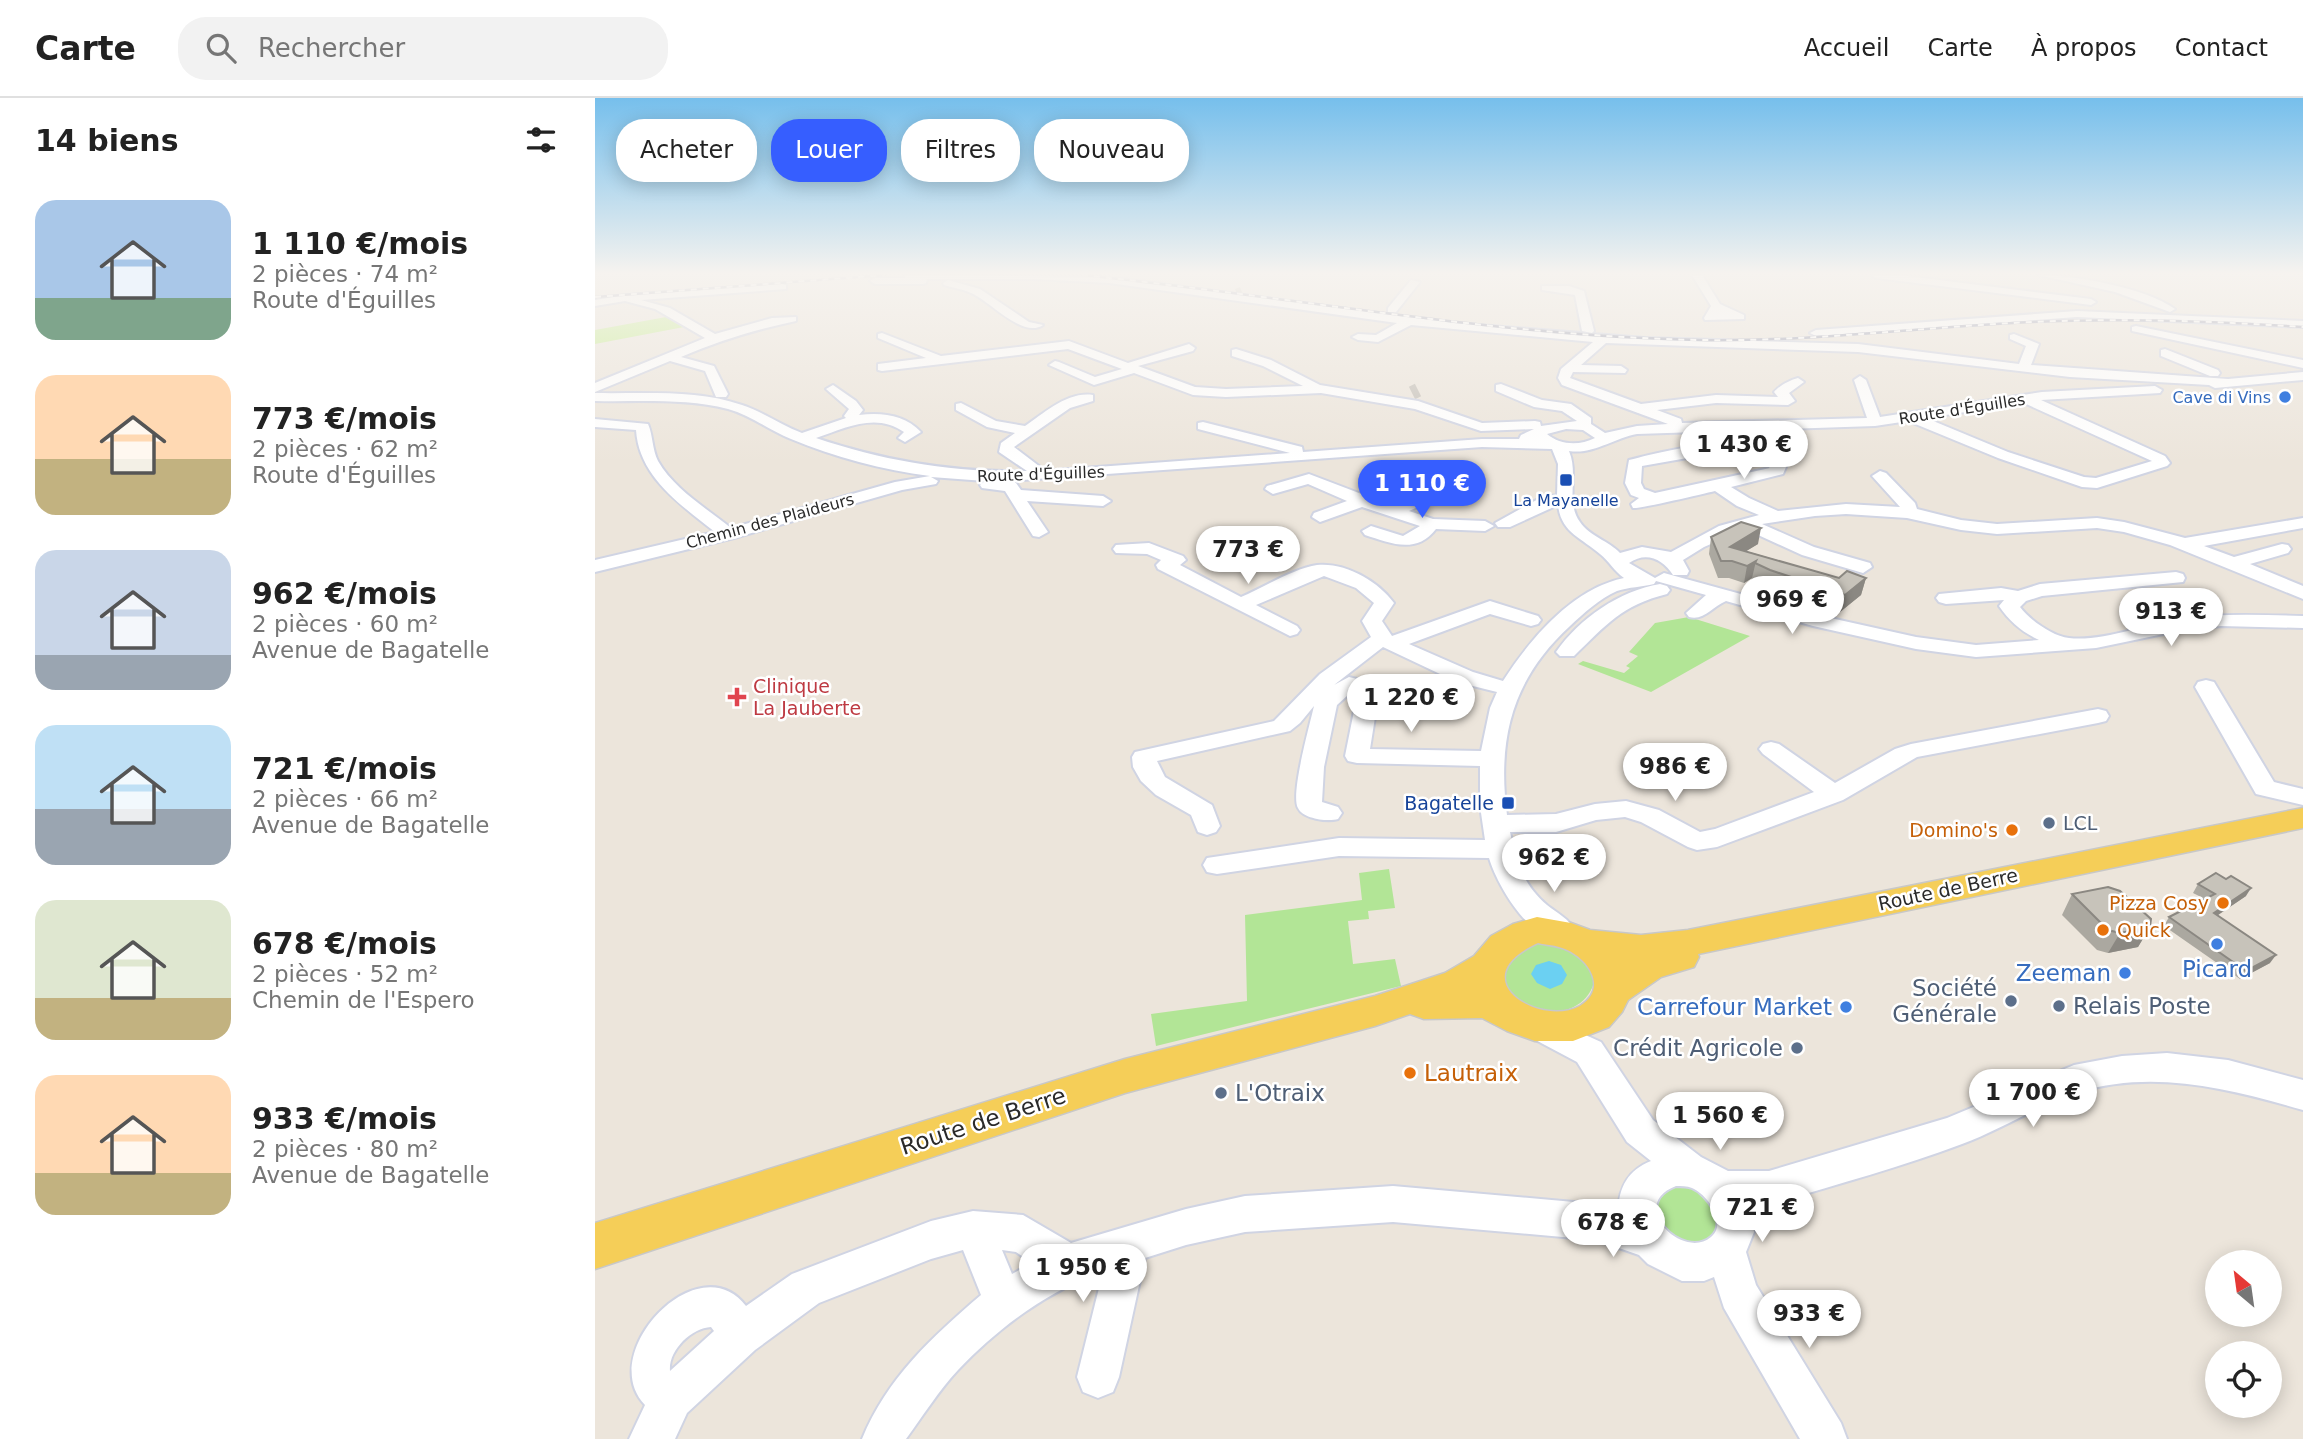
<!DOCTYPE html>
<html lang="fr">
<head>
<meta charset="utf-8">
<style>
  body { margin:0; font-family:"DejaVu Sans",sans-serif; background:#f2f2f2; color:#222; height:100vh; display:flex; flex-direction:column; font-size:26px; white-space:nowrap }
  * { box-sizing:border-box; margin:0 }
  p { font-size:23px; color:#767676 }
  .icon { flex:none; width:38px; height:38px; fill:none; stroke:currentColor; stroke-width:2; stroke-linecap:round; stroke-linejoin:round }
  .map { position:relative; flex:1; overflow:hidden }
  .panel { display:flex; flex-direction:column; background:#fff; width:595px }
  .panel>* { flex:none }
  .top-card { position:absolute; left:21px; top:21px; width:665px; height:63px; display:flex; gap:14px }
  .needle { width:46px; rotate:331deg }
  .tools { position:absolute; left:1610px; top:1152px; display:grid; gap:14px }
  .tools a { display:grid; place-items:center; width:77px; height:77px; border-radius:50%; background:#fff; box-shadow:0 4px 18px #0003; font-size:35px }
  .price { position:absolute; translate:-50% -60px; padding:0 16px; border-radius:24px; background:#fff; color:#222; font-size:23px; line-height:46px; filter:drop-shadow(0 2px 4px #0008) }
  .price::after { content:''; position:absolute; left:50%; top:42px; width:21px; height:16px; margin-left:-10px; background:inherit; clip-path:polygon(0 0,100% 0,50% 100%) }
  .price.current { background:#365eff; color:#fff }
  ul { padding:0; list-style:none }
  li { display:flex; align-items:center; gap:21px; height:175px; padding:0 35px }
  li span { display:grid; place-items:center; flex:none; width:196px; height:140px; border-radius:21px; color:#555 }
  li>.icon { margin-inline-start:auto }
  span .icon { width:84px; height:84px; fill:#fffc; stroke-width:1 }
  li b { font-size:30px }
  h2 { display:flex; justify-content:space-between; align-items:center; height:84px; padding:0 35px; font-size:30px }
  .tag { padding:0 24px; border-radius:28px; background:#fff; box-shadow:0 4px 18px #0003; font-size:24px; line-height:63px }
  .tag.current { background:#365eff; color:#fff }
  header { display:flex; align-items:center; gap:42px; box-sizing:border-box; height:98px; padding:0 35px; background:#fff; border-bottom:2px solid #e0e0e0 }
  header strong { font-size:33px }
  nav { display:flex; gap:38px; margin-inline-start:auto; font-size:24px }
  .search { width:490px; height:63px; background:#f2f2f2; display:flex; align-items:center; gap:18px; box-sizing:border-box; padding:0 24px; border-radius:28px; color:#767676; font-size:26px }
  main { display:flex; flex:1; min-height:0 }
  .map>svg:first-child { display:block }
</style>
</head>
<body>
<header>
<strong>Carte</strong>
<div class="search"><svg class="icon" aria-label="search" viewBox="0 0 24 24"><circle cx="10" cy="10" r="6"/><path d="M15 15l6 6"/></svg>Rechercher</div>
<nav><a>Accueil</a><a>Carte</a><a>À propos</a><a>Contact</a></nav>
</header>
<main>
<section class="panel">
<h2>14 biens<svg class="icon" aria-label="filters" viewBox="0 0 24 24"><path d="M4 7h16M4 17h16"/><circle cx="9" cy="7" r="2"/><circle cx="15" cy="17" r="2"/></svg></h2>
<ul>
<li><span style="background:linear-gradient(#a9c7e8 70%,#7fa58c 0)"><svg class="icon" aria-label="home" viewBox="0 0 24 24"><path d="M3 11l9-7 9 7M6 9v11h12V9"/></svg></span><div><b>1 110 €/mois</b><p>2 pièces · 74 m²</p><p>Route d'Éguilles</p></div></li>
<li><span style="background:linear-gradient(#ffd9b3 60%,#c2b280 0)"><svg class="icon" aria-label="home" viewBox="0 0 24 24"><path d="M3 11l9-7 9 7M6 9v11h12V9"/></svg></span><div><b>773 €/mois</b><p>2 pièces · 62 m²</p><p>Route d'Éguilles</p></div></li>
<li><span style="background:linear-gradient(#c9d6e8 75%,#9aa5b1 0)"><svg class="icon" aria-label="home" viewBox="0 0 24 24"><path d="M3 11l9-7 9 7M6 9v11h12V9"/></svg></span><div><b>962 €/mois</b><p>2 pièces · 60 m²</p><p>Avenue de Bagatelle</p></div></li>
<li><span style="background:linear-gradient(#bfe0f5 60%,#9aa5b1 0)"><svg class="icon" aria-label="home" viewBox="0 0 24 24"><path d="M3 11l9-7 9 7M6 9v11h12V9"/></svg></span><div><b>721 €/mois</b><p>2 pièces · 66 m²</p><p>Avenue de Bagatelle</p></div></li>
<li><span style="background:linear-gradient(#dfe7d0 70%,#c2b280 0)"><svg class="icon" aria-label="home" viewBox="0 0 24 24"><path d="M3 11l9-7 9 7M6 9v11h12V9"/></svg></span><div><b>678 €/mois</b><p>2 pièces · 52 m²</p><p>Chemin de l'Espero</p></div></li>
<li><span style="background:linear-gradient(#ffd9b3 70%,#c2b280 0)"><svg class="icon" aria-label="home" viewBox="0 0 24 24"><path d="M3 11l9-7 9 7M6 9v11h12V9"/></svg></span><div><b>933 €/mois</b><p>2 pièces · 80 m²</p><p>Avenue de Bagatelle</p></div></li>
</ul>
</section>
<div class="map">
<svg width="1708" height="1341" viewBox="0 0 1708 1341">
  <rect width="100%" height="100%" fill="#ece5db"/>
  <path fill="#b2e596" d="M1094 519 1155 538 1056 594 983 566 988 563 1029 575 1035 570 1031 568 1043 558 1034 554 1060 525Z
    M794 771 800 810 773 813 774 821 753 823 758 866 800 861 806 888 561 948 556 916 652 903 650 817 767 802 764 775Z
    M946 842 976 847 1000 878C997 913 953 924 925 905 918 900 913 890 908 883L911 861Z
    M1078 1086 1101 1087 1129 1122 1114 1148 1080 1146 1059 1118 1062 1098Z"/>
  <path fill="#c7ed91" d="M71 219 89 229 0 246V232Z"/>
  <path fill="#6bd0f2" d="M954 863 966 867 972 877 967 886 955 891 942 885 936 876 941 867Z"/>
  <g fill="none" stroke-linecap="round" stroke-linejoin="round">
    <path stroke="#c5c0b8" stroke-width="11" stroke-dasharray="11 5" stroke-linecap="butt" d="M642 196 647 194"/>
    <path stroke="#c5c0b8" stroke-width="14" stroke-dasharray="14 7" stroke-linecap="butt" d="M817 295 823 292"/>
    <defs>
      <path id="minor" d="M310 177 514 179 858 225 1050 240 1263 246 1424 266 1431 248 1415 241V237L1419 236 1444 246 1436 267 1633 281 1708 274V282L1620 290 1614 287 1475 279 1263 254 1011 245 986 267 1026 268 1032 272 1030 275 978 274 975 280 1046 306 1121 297 1183 299 1179 294C1184 288 1195 282 1203 280L1209 284 1194 295 1200 303 1193 307 1121 305 1062 312 1086 321 1087 325 1272 320 1259 282 1265 278 1271 282 1285 319 1447 294 1560 288 1567 292 1565 295 1446 302 1570 358 1575 365 1572 368 1502 390 1487 389 1403 360 1313 323 1280 328 1042 336C1019 340 998 357 974 353 984 376 970 404 985 424 994 438 1014 443 1025 455L1047 449 1076 454 1124 428 1164 417 1142 408 1120 393C1107 396 1045 411 1038 410L1036 406 1044 400 1036 397 1030 385 1034 362C1076 351 1159 330 1191 369L1188 376 1136 389 1154 400 1183 413 1251 406 1305 409 1277 378 1285 373 1291 375 1320 405 1322 411 1366 422 1402 426 1502 420 1529 424 1590 440 1708 420V430L1609 448 1639 459 1687 446 1693 447 1696 451 1693 455 1655 466 1708 488V501L1575 447 1529 434 1502 430 1402 436 1366 432 1312 420 1251 416 1220 418 1167 426 1219 449 1275 465 1277 469 1268 475 1207 457 1150 431 1109 449 1088 462 1094 473 1092 477H1078C1068 461 1051 453 1034 465L1060 480 1069 475 1222 517 1321 539 1381 547 1444 542C1427 534 1415 524 1404 508L1409 502 1351 506 1344 504 1341 500 1344 496 1406 490 1423 493 1445 486 1581 474 1588 476 1590 480 1588 484 1447 498 1431 503 1425 509C1435 522 1457 538 1474 540 1506 544 1552 526 1585 521 1626 515 1667 517 1708 518V530L1626 528 1583 533 1501 550 1381 559 1321 551 1218 528 1131 503C1117 509 1109 523 1094 519L1091 515 1111 497 1061 483 1059 486C1047 489 1034 489 1022 493 1004 501 989 515 975 528 917 581 902 641 912 717L961 716 1000 706 1031 703 1064 712 1105 734 1120 731 1219 694 1168 656 1164 651 1168 646 1176 644 1184 646 1240 685 1300 651 1316 646 1503 611 1511 613 1514 618 1511 623 1503 625 1322 659 1248 702 1122 749 1102 752 1093 749 1046 724 1030 719 1001 722 961 734H915C921 763 928 787 952 807 962 815 974 821 981 833L976 841C940 852 903 790 894 760L744 758 622 776 612 774 608 767 612 760 744 740 890 742 885 708V668L762 665 753 663 750 658 759 613 762 608H778L781 613 775 651 886 653 895 610 902 594 862 584 788 549 739 587 754 579 762 581 765 586 742 607 729 669 727 704 743 709 747 715 743 721C733 724 708 721 703 710 695 697 715 626 719 608L705 625 695 633 562 663 570 679 617 707 625 728 621 734 612 737 603 734 596 717 561 697 546 683 538 669 537 659 540 654 679 623 725 576 776 539 767 523 779 505 761 490 729 478 661 507 702 528 705 532 702 536 695 538 563 471 561 467 566 462 552 456 521 455 518 451 521 447 554 445 588 458 591 462 585 467 646 499C667 490 700 470 722 467 750 464 783 483 799 505L787 523 797 538 895 503 943 518 946 522 943 526 936 528 895 516 814 546 878 574 908 583C936 540 977 491 1029 480 1019 473 1014 463 1005 456 987 440 966 435 963 407L915 429H903L900 425 945 400 962 397 963 366 957 351 887 349 415 383 421 385 426 392 508 398 516 403 508 408 432 403 453 434 444 439 438 438 410 393 387 390 385 387 390 383 336 379 343 383 341 386 307 392 139 440 0 474V462L120 434C86 407 44 379 41 332L0 329V321L53 326C58 337 57 351 63 363 79 391 111 410 136 430L300 384 335 378C288 372 239 359 196 341 174 332 155 317 133 311 90 300 44 304 0 303V295C48 296 101 291 147 307 168 314 186 327 207 335L251 320 249 318 254 311 231 291 238 287 261 303 268 312 264 317C287 314 310 317 326 334L310 344 303 340 309 334C281 314 250 330 221 340 290 363 358 375 432 373L404 354 406 345 420 335 392 329 361 312V306L366 305 401 323 430 328C449 315 473 293 498 297V303L475 310 419 349 444 368 447 373 695 355 603 331V325L608 324 707 349 708 354 887 341H924L926 337 939 331 886 333 820 311 726 295 631 299 598 297 539 275 499 287 454 267 460 263 464 264 500 279 527 271 473 251 287 273 283 272V266L331 260 283 240V236L287 235 346 258 474 243 533 265 594 246 600 250 598 253 543 268 600 289 631 291 708 288 668 268 637 258V252L641 251 676 262 725 287 823 303 887 325 940 323 945 324 946 328 982 323 967 313 939 309 901 293V287L906 286 947 302 976 306 996 320V326L1010 335 1042 328 1073 326 967 287 963 280 966 271 998 244 816 227 783 244 763 242 757 239 763 236 781 237 802 225 514 185 439 181H332L331 185 328 186H280L275 183 280 180H310ZM1429 305 1557 363 1501 380 1489 379 1413 354 1331 320ZM971 331 988 332 1000 340C984 348 965 347 952 336ZM1115 356C1137 356 1157 355 1175 370L1060 395 1049 391 1046 385 1047 368Z
        M1097 177H1107L1125 206 1149 217V221L1110 222 1109 220 1116 208Z
        M1276 177H1304L1496 201 1501 204 1496 207 1281 180Z
        M1443 177C1480 177 1551 190 1580 211L1575 214 1520 194Z
        M353 182 385 191 434 224 448 227C428 241 395 203 376 195 368 191 358 190 349 187L348 185Z
        M816 182 825 184 801 214H793V210Z
        M187 186 191 187V191L46 202 75 210 120 236 177 220 201 219V223C159 232 126 242 86 259L119 268 133 296 131 299H121L110 273 75 263 0 294V285L110 240 60 211 30 203 0 208V202L32 197Z
        M947 188H974L989 193 999 233 997 235 987 233 980 197 947 192Z
        M1482 213 1708 223V229L1482 219 1221 238 1215 235 1221 232Z
        M1541 228 1708 262V270L1537 233V229Z
        M1570 251 1623 272 1625 275 1623 278H1615L1566 258V252Z
        M714 376 798 408 833 393H845L847 396 845 399 814 413 838 421 890 423 899 428 890 433 841 431C821 457 795 445 770 437L767 433 776 428 808 438 825 428 767 409 725 424 717 419 719 415 752 403 713 386 678 396 670 391 672 388Z
        M1065 486 1072 488 1075 492 1072 496C1027 507 1011 527 979 558H965L961 554C985 520 1024 493 1065 486Z
        M1611 582 1619 584 1679 684 1708 691V707L1661 696 1600 589 1603 584Z
        M944 916 1006 944 1058 1022 1106 1059 1133 1073H1174L1352 1020 1479 967 1527 958 1572 955 1633 962 1708 982V1012C1635 991 1559 971 1484 994 1443 1007 1406 1032 1367 1046 1304 1070 1238 1087 1174 1107H1155L1159 1134 1151 1154 1161 1187 1246 1325 1252 1341H1205L1129 1210 1119 1179 1109 1183H1087L1053 1166 1044 1157 1001 1142 798 1124 650 1134 591 1147 550 1160 524 1279 518 1294 503 1300 488 1294 482 1279 508 1174C453 1192 402 1231 363 1272 344 1292 328 1318 311 1341H267C292 1280 337 1239 386 1197L368 1152 336 1161 224 1205 160 1252 92 1315 80 1341H34L50 1307C0 1256 103 1145 151 1208L197 1176 336 1123 378 1113 428 1117 476 1145 591 1111 650 1098 798 1088 1001 1106 1023 1113C1024 1089 1033 1072 1056 1063L1032 1044 982 964 933 938 928 929 933 920ZM1081 1088C1086 1088 1092 1088 1097 1090 1112 1096 1133 1125 1116 1139 1088 1163 1031 1107 1081 1088ZM407 1152 421 1154 437 1165 417 1176ZM116 1229 119 1233 75 1273C73 1253 96 1230 116 1229Z"/>
      <path id="major" d="M1708 710V730L1103 856 1104 859 1099 869 1066 879 1033 902 1027 914 1014 929 978 943H940L912 933 887 920 829 921 815 916 780 928 530 995 0 1171V1125L530 961 780 898 850 875 879 858 896 838 918 826 942 819 976 825 995 832 1046 837 1093 832ZM943 845C951 847 961 847 970 851 993 860 1014 890 985 908 945 930 864 881 943 845Z"/>
    </defs>
    <use href="#minor" stroke="#d0d4e3" stroke-width="4"/>
    <use href="#major" stroke="#c8c8c8" stroke-width="3"/>
    <use href="#minor" fill="#fff" fill-rule="evenodd"/>
    <use href="#major" fill="#f5ce58" fill-rule="evenodd"/>
    <defs>
      <path id="rail" d="M487 177C693 198 898 238 1105 242 1216 244 1327 229 1437 224 1528 220 1618 223 1708 229
        M0 199 290 177"/>
    </defs>
    <use href="#rail" stroke="#9ea1b5" stroke-width="2.5"/>
    <use href="#rail" stroke="#fff" stroke-width="2" stroke-dasharray="6" stroke-linecap="butt"/>
  </g>
  <path fill="#aba8a0" d="M1116 439 1163 446 1151 453 1244 480H1271L1266 497 1245 514 1171 489 1156 482 1157 480 1149 485 1134 480H1123L1114 456Z
    M1603 786 1651 798 1623 817 1675 865 1645 881 1569 828 1574 819 1610 801 1598 795Z
    M1477 796 1555 829 1543 849 1513 855 1502 852 1467 817Z"/>
  <path fill="#8b8882" d="M1166 430 1163 446 1135 463V449Z
    M1161 463 1157 480 1149 485 1152 468Z
    M1271 480 1266 497 1245 514 1250 497Z
    M1656 790 1651 798 1614 823 1619 815Z
    M1555 829 1543 849 1513 855 1525 835Z
    M1681 857 1675 865 1645 881 1651 873Z"/>
  <path fill="#c7c3ba" stroke="#8b8882" stroke-width="2" d="M1146 424 1166 430 1135 449 1244 480 1252 473 1271 480 1250 497 1175 472 1160 465 1161 463 1152 468 1137 463H1126L1116 439Z
    M1621 775 1631 781 1636 778 1656 790 1619 815 1681 857 1651 873 1574 819 1620 796 1603 786Z
    M1513 789 1525 793 1556 821 1555 829 1525 835 1513 832 1477 796Z"/>
  <linearGradient id="sky" x2="0" y2="1"><stop stop-color="#76bfec"/><stop offset="0.48" stop-color="#f6f3ef"/><stop offset="1" stop-color="#f6f3ef" stop-opacity="0"/></linearGradient>
  <rect width="1708" height="365" fill="url(#sky)"/>
  <g fill="#3f7fe0" stroke="#fff" stroke-width="2.5">
    <circle cx="1690" cy="299" r="7"/>
    <circle cx="1622" cy="846" r="7"/>
    <circle cx="1530" cy="875" r="7"/>
    <circle cx="1251" cy="909" r="7"/>
  </g>
  <g fill="#1a4fb4" stroke="#fff" stroke-width="2.5">
    <rect x="964" y="375" width="14" height="14" rx="3.5"/>
    <rect x="906" y="698" width="14" height="14" rx="3.5"/>
  </g>
  <path fill="#e0444e" stroke="#fff" stroke-width="2.5" d="M138.5 588.5h7v7h7v7h-7v7h-7v-7h-7v-7h7z"/>
  <g fill="#5c6f8a" stroke="#fff" stroke-width="2.5">
    <circle cx="1454" cy="725" r="7"/>
    <circle cx="1416" cy="903" r="7"/>
    <circle cx="1464" cy="908" r="7"/>
    <circle cx="1202" cy="950" r="7"/>
    <circle cx="626" cy="995" r="7"/>
  </g>
  <g fill="#e8710a" stroke="#fff" stroke-width="2.5">
    <circle cx="1417" cy="732" r="7"/>
    <circle cx="1628" cy="805" r="7"/>
    <circle cx="1508" cy="832" r="7"/>
    <circle cx="815" cy="975" r="7"/>
  </g>
  <g text-anchor="middle" dominant-baseline="central" stroke-width="5" stroke-linejoin="round" paint-order="stroke">
    <g font-size="16" fill="#366cbe" stroke="#fff" text-anchor="end">
      <text x="1676" y="299">Cave di Vins</text>
    </g>
    <g font-size="16" fill="#2a2a2a" stroke="#fff">
      <text transform="translate(1367 311) rotate(-9)">Route d'Éguilles</text>
      <text transform="translate(446 376) rotate(-2)">Route d'Éguilles</text>
      <text transform="translate(175 423) rotate(-15)">Chemin des Plaideurs</text>
    </g>
    <g font-size="16" fill="#164399" stroke="#fff">
      <text x="971" y="402">La Mayanelle</text>
    </g>
    <g font-size="19" fill="#be3a42" stroke="#fff" text-anchor="start">
      <text x="158" y="588">Clinique<tspan x="158" dy="22">La Jauberte</tspan></text>
    </g>
    <g font-size="19" fill="#164399" stroke="#fff" text-anchor="end">
      <text x="899" y="705">Bagatelle</text>
    </g>
    <g font-size="19" fill="#4e5e75" stroke="#fff" text-anchor="start">
      <text x="1468" y="725">LCL</text>
    </g>
    <g font-size="19" fill="#c56008" stroke="#fff" text-anchor="end">
      <text x="1403" y="732">Domino's</text>
      <text x="1614" y="805">Pizza Cosy</text>
      <text x="1522" y="832" text-anchor="start">Quick</text>
    </g>
    <g font-size="19" fill="#2a2a2a" stroke="#fff">
      <text transform="translate(1353 791) rotate(-12)">Route de Berre</text>
    </g>
    <g font-size="23" fill="#366cbe" stroke="#fff" text-anchor="end">
      <text x="1622" y="871" text-anchor="middle">Picard</text>
      <text x="1516" y="875">Zeeman</text>
      <text x="1237" y="909">Carrefour Market</text>
    </g>
    <g font-size="23" fill="#4e5e75" stroke="#fff" text-anchor="end">
      <text x="1402" y="890">Société<tspan x="1402" dy="26">Générale</tspan></text>
      <text x="1478" y="908" text-anchor="start">Relais Poste</text>
      <text x="1188" y="950">Crédit Agricole</text>
      <text x="640" y="995" text-anchor="start">L'Otraix</text>
    </g>
    <g font-size="23" fill="#c56008" stroke="#fff" text-anchor="start">
      <text x="829" y="975">Lautraix</text>
    </g>
    <g font-size="23" fill="#2a2a2a" stroke="#fff">
      <text transform="translate(388 1023) rotate(-18)">Route de Berre</text>
    </g>
  </g>
</svg>
<div class="tools">
<a><svg class="needle" viewBox="-14 -14 28 28"><path d="M0-13l5 13h-10z" fill="#e53935"/><path d="M0 13l5-13h-10z" fill="#767676"/></svg></a>
<a><svg class="icon" aria-label="locate" viewBox="0 0 24 24"><circle cx="12" cy="12" r="6"/><path d="M12 2v4M12 18v4M2 12h4M18 12h4"/></svg></a>
</div>
<b class="price" style="left:1149px;top:383px">1 430 €</b>
<b class="price current" style="left:827px;top:422px">1 110 €</b>
<b class="price" style="left:653px;top:488px">773 €</b>
<b class="price" style="left:1197px;top:538px">969 €</b>
<b class="price" style="left:1576px;top:550px">913 €</b>
<b class="price" style="left:816px;top:636px">1 220 €</b>
<b class="price" style="left:1080px;top:705px">986 €</b>
<b class="price" style="left:959px;top:796px">962 €</b>
<b class="price" style="left:1438px;top:1031px">1 700 €</b>
<b class="price" style="left:1125px;top:1054px">1 560 €</b>
<b class="price" style="left:1167px;top:1146px">721 €</b>
<b class="price" style="left:1018px;top:1161px">678 €</b>
<b class="price" style="left:488px;top:1206px">1 950 €</b>
<b class="price" style="left:1214px;top:1252px">933 €</b>
<div class="top-card">
<a class="tag">Acheter</a>
<a class="tag current">Louer</a>
<a class="tag">Filtres</a>
<a class="tag">Nouveau</a>
</div>
</div>
</main>
</body>
</html>
